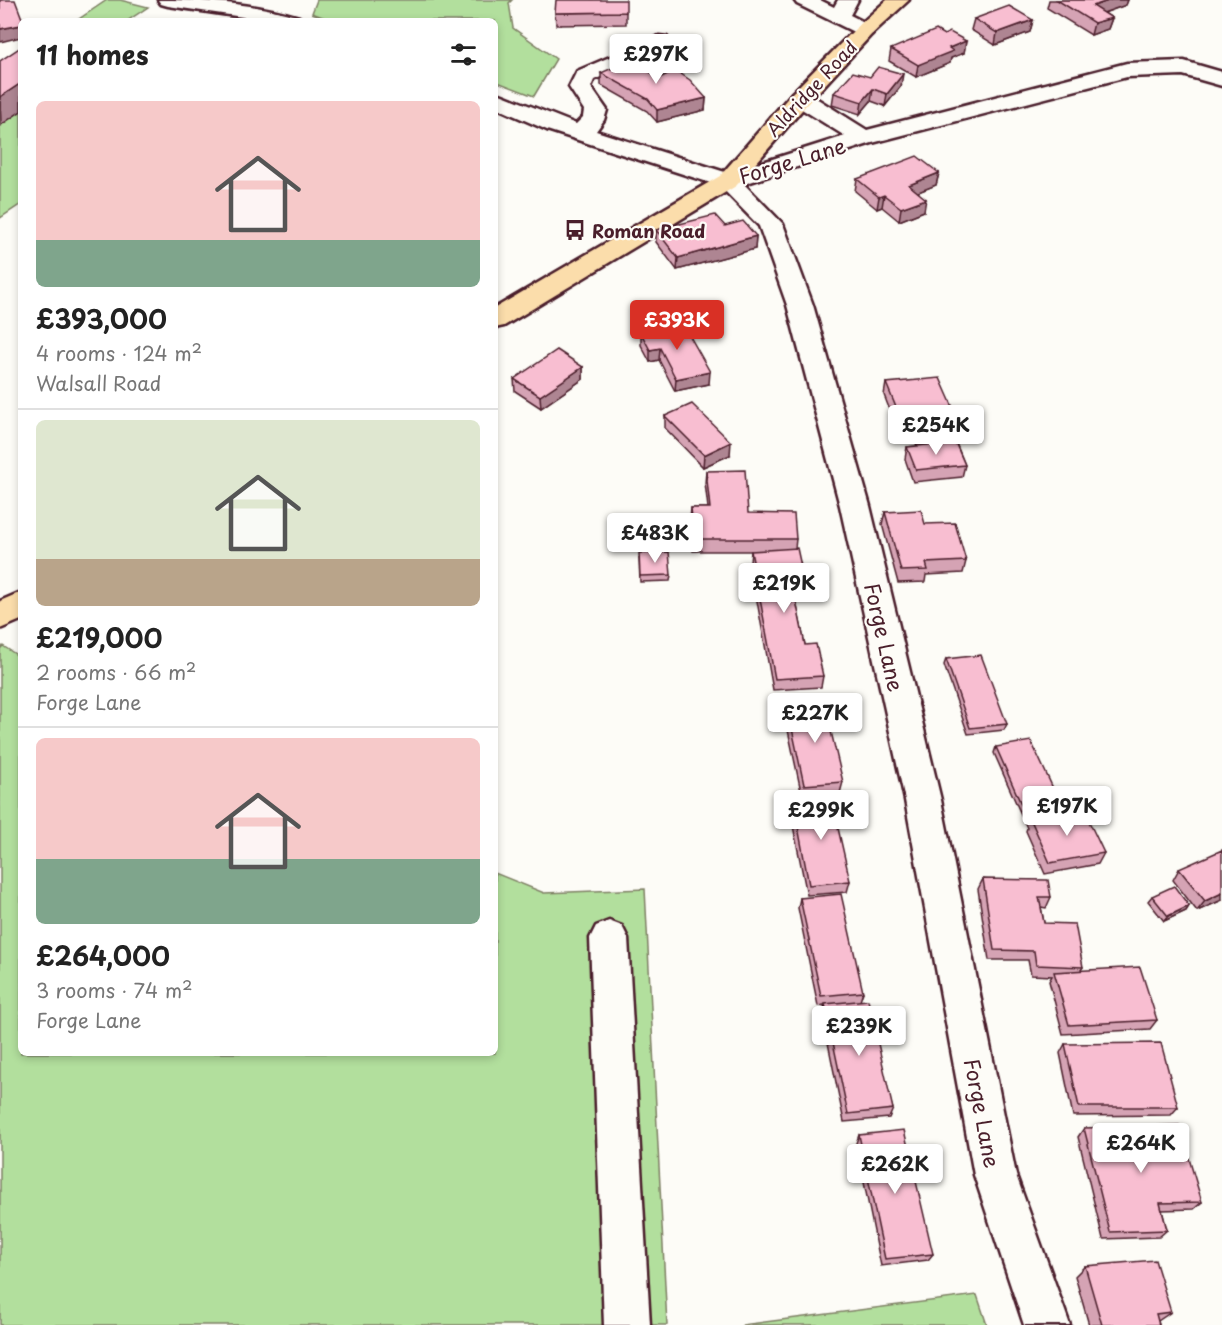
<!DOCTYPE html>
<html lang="en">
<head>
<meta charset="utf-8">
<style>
  body { margin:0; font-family:"Playpen Sans",sans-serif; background:#f6f6f6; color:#222; height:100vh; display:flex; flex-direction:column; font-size:22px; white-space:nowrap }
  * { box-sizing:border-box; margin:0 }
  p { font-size:20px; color:#767676 }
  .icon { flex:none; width:33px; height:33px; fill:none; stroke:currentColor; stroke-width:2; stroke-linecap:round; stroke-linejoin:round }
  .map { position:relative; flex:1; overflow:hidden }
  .sheet { position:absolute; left:18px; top:18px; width:480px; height:1038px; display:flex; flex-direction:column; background:#fff; border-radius:9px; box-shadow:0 3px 9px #0003 }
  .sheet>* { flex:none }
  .price { position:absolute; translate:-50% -51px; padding:0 14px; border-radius:6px; background:#fff; color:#222; font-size:20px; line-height:39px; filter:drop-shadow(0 2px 3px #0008) }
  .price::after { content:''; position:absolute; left:50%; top:36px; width:18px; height:14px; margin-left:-9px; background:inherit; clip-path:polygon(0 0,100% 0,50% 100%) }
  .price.active { background:#d93025; color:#fff }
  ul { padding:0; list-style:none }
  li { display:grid; align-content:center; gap:12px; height:318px; padding:0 18px }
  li+li { border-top:2px solid #e0e0e0 }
  li span { display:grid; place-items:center; height:186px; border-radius:9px; color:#555 }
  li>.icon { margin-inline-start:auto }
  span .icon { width:108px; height:108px; fill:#fffc; stroke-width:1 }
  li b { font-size:26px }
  h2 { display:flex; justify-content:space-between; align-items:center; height:72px; padding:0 18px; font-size:26px }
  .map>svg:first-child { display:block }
</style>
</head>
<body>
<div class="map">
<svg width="1222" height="1325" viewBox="0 0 1222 1325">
  <rect width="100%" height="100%" fill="#fdfcf7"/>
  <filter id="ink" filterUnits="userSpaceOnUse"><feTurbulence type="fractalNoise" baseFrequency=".0167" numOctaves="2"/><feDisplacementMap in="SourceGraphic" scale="12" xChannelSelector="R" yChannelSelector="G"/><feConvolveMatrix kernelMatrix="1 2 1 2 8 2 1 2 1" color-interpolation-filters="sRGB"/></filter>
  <g filter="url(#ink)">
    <path fill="#b2df9d" stroke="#7e7f64" stroke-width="1.5" d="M107 0H120L148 7 127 21H76Z
      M317 0H512L509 3 513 28 556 59 534 96 495 81V21H333L312 13Z
      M21 54V204L0 218V65Z
      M3 646 21 658V1053H495V873L544 893 645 889 667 1325H0V649Z
      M977 1295 987 1325H742Z"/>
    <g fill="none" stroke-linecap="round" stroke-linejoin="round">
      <defs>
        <path id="minor" d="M158 0C206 0 252 3 299 17L303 21H269L168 6 161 4Z
          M794 0H820L834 7 838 0H858L850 15 872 26 876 30 872 34 865 36 858 34 797 4Z
          M659 36 667 37 670 42 667 47 594 80 591 87 607 110 604 120 596 131 728 173 845 136 792 103 789 98 792 93 800 91 808 93 867 130 1127 63 1184 61 1222 72V86L1183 75 1127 77 872 143 744 184 783 224 813 305 870 506 941 800 1016 1175 1070 1325H1024L974 1175 905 800 840 506 787 305 759 226 720 186 547 130 495 107V92L576 124 583 117 584 110 569 87 577 71Z
          M609 921 622 926 628 938 650 1325H604L590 938 596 926Z"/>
        <path id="major" d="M887 0H909L872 34 808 103 736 186 504 326 495 328V308L720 176 792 93 858 26Z
          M21 592V620L0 629V601Z"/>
      </defs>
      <use href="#minor" stroke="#4a1f2b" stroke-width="5"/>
      <use href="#major" stroke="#4a1f2b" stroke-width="5"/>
      <use href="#minor" fill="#fdfcf7" fill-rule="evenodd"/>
      <use href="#major" fill="#fbddab" fill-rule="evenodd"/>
    </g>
    <path fill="#d5a3b4" stroke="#4a1f2b" stroke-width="1.5" d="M1049 0H1128L1126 5 1104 13 1112 18 1108 29 1091 35 1047 8Z
      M626 12V24L556 25 555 13Z
      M974 19 1033 20 1030 32 995 45 971 30Z
      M944 35 966 41 964 53 951 58 950 63 916 77 889 61 891 49Z
      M601 73 660 78 706 98 705 110 657 122 647 111 601 85Z
      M901 86 885 106 871 101 860 114 832 105 834 93Z
      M939 173 936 185 918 192 924 211 899 221 882 207 877 209 855 191 857 179Z
      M656 230 756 236 755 249 677 270 656 242Z
      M641 333 709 384 675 391 659 360 650 362 641 345Z
      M583 367V379L541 408 515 391 514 379Z
      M886 383 963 430 960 442 956 443 965 465 962 477 913 482 905 459 907 447 917 446 910 428 897 429 884 395Z
      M665 416 730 455 703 467 665 428Z
      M706 471 748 513 796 539 795 548 804 580 802 592H794L805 645 823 676 821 687 773 690 750 562 751 551H693L690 520 691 508H708L705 483Z
      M885 512 925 524 966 561 963 573 926 575 925 582 898 583 882 524Z
      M639 559 671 575 670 581 640 582Z
      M946 659 1007 724 1004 730 968 734 944 665Z
      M787 705 843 782 840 793 802 796 785 716Z
      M996 747 1104 853 1098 864 1045 874 1026 831 1027 828 994 753Z
      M793 800 850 881 847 892 807 895 790 811Z
      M1179 869 1222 900 1197 911 1173 880Z
      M983 879 1051 897 1046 908 1041 907 1044 923 1083 967 1081 970 1157 1020 1150 1029 1063 1034 1049 981 1052 976 1031 975 1028 960H989L978 889Z
      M1152 896 1189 906 1186 911 1164 921 1148 901Z
      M800 898 863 992 860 1001 893 1109 889 1118 844 1122 822 1013 825 1005 818 1006 798 908Z
      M1065 1044 1178 1107 1171 1115 1073 1116 1060 1053Z
      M1084 1128 1202 1202 1194 1209 1162 1210 1167 1230 1159 1237 1103 1239 1078 1137Z
      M859 1135 933 1254 928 1260 881 1266 856 1143Z
      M1085 1266 1171 1312 1158 1321 1159 1325H1089L1075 1276Z"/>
    <path fill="#ae8592" stroke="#4a1f2b" stroke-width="1.5" d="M1111 0H1128L1126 5 1089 18 1093 6Z
      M1112 18 1108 29 1091 35 1094 23Z
      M1033 20 1030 32 995 45 997 33Z
      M21 25V37L0 42V29Z
      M966 41 964 53 951 58 950 63 916 77 918 65 949 48Z
      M903 74 901 86 885 106 887 94Z
      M21 83V111L1 125 0 97Z
      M873 89 871 101 860 114 862 102Z
      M706 98 705 110 657 122V110Z
      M939 173 936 185 906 197 909 185Z
      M884 195 882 207 877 209 879 197Z
      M926 199 924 211 899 221 901 208Z
      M756 236 755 249 677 270 678 258Z
      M660 348 659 360 650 362V350Z
      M583 367V379L541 408 540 396Z
      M710 372 709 384 675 391 676 379Z
      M731 442 730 455 703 467 704 455Z
      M1222 893V900L1197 911 1205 901Z
      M1189 906 1186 911 1164 921 1168 916Z"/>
    <path fill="#f8bed1" stroke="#4a1f2b" stroke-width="1.5" d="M0 0H15L23 21H21V25L0 29Z
      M556 0H626V12L555 13Z
      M1057 0H1111L1093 6 1112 18 1094 23Z
      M1009 6 1033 20 997 33 974 19Z
      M936 30 944 35 950 32 966 41 949 48 953 51 918 65 891 49Z
      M21 47V83L0 97V61Z
      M630 60 660 78 675 70 690 80 706 98 657 110 648 99 601 73Z
      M878 67 903 74 887 94 873 89 862 102 834 93 853 72 870 77Z
      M917 156 939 173 909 185 926 199 901 208 884 195 879 197 857 179Z
      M715 215 725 226 743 221 756 236 678 258 656 230Z
      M683 324 710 372 676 379 660 348 650 350 641 333Z
      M557 350 583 367 540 396 514 379Z
      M940 378 963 430 920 435 913 416 900 417 886 383Z
      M692 404 731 442 704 455 665 416Z
      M955 442 965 465 916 470 907 447Z
      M745 470 748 513 794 514 796 539H694L691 508H710L706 471Z
      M921 510 925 524 955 523 966 561 926 563 928 570 901 571 885 512Z
      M797 548 804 580 792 581 805 645 816 644 823 676 775 679 751 551Z
      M669 552 671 575 640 576 639 553Z
      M981 655 1007 724 970 728 946 659Z
      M824 702 843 782 804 785 787 705Z
      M1031 741 1065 814 1031 820 1029 822 996 747Z
      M831 797 850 881 809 885 793 800Z
      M1084 811 1104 853 1050 863 1031 820Z
      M1222 850V893L1205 901 1179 869Z
      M983 879 1048 880 1051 897H1039L1044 923 1075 924 1083 967 1036 965 1034 951 994 950Z
      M1174 886 1189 906 1168 916 1152 896Z
      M841 894 863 992 821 996 800 898Z
      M1140 967 1157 1020 1069 1025 1054 972Z
      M868 1000 893 1109 848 1114 825 1004Z
      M1161 1043 1178 1107H1079L1065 1044Z
      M1179 1125 1202 1202 1160 1203 1167 1230 1110 1232 1084 1128Z
      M904 1130 933 1254 885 1259 859 1135Z
      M1155 1260 1171 1312 1156 1314 1159 1325H1102L1085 1266Z"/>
  </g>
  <defs>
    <symbol id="bus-bare" viewBox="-9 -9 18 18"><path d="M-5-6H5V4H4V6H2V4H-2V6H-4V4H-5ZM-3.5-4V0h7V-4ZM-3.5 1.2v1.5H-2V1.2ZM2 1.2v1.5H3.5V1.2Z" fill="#4a1f2b" stroke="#fdfcf7" stroke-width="2.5" paint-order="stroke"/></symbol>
  </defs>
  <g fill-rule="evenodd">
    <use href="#bus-bare" x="560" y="215" width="30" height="30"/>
  </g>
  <g text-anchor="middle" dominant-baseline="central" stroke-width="4.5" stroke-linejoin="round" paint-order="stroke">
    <g font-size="18" fill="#4a1f2b" stroke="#fdfcf7">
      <text transform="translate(811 88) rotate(-47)">Aldridge Road</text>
    </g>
    <g font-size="18" font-weight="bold" fill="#4a1f2b" stroke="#fdfcf7" text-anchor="start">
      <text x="592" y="230">Roman Road</text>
    </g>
    <g font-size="21" fill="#4a1f2b" stroke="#fdfcf7">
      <text transform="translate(792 160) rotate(-17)">Forge Lane</text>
      <text transform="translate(885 637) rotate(77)">Forge Lane</text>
      <text transform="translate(983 1113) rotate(79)">Forge Lane</text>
    </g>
  </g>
</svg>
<b class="price" style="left:656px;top:85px">£297K</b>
<b class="price active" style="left:677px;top:351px">£393K</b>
<b class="price" style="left:936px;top:456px">£254K</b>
<b class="price" style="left:655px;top:564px">£483K</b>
<b class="price" style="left:784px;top:614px">£219K</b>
<b class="price" style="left:815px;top:744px">£227K</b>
<b class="price" style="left:1067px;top:837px">£197K</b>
<b class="price" style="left:821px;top:841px">£299K</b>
<b class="price" style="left:859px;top:1057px">£239K</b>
<b class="price" style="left:1141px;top:1174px">£264K</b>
<b class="price" style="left:895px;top:1195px">£262K</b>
<section class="sheet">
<h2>11 homes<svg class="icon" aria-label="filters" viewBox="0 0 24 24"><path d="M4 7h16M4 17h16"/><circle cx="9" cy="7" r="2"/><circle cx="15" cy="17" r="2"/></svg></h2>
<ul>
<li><span style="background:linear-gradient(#f6c9c9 75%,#7fa58c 0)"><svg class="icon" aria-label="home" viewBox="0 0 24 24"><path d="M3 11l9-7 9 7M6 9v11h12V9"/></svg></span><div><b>£393,000</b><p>4 rooms · 124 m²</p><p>Walsall Road</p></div></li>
<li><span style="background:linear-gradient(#dfe7d0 75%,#b9a48a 0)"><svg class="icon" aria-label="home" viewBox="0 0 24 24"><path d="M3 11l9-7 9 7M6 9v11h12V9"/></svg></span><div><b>£219,000</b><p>2 rooms · 66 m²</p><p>Forge Lane</p></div></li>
<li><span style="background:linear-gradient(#f6c9c9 65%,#7fa58c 0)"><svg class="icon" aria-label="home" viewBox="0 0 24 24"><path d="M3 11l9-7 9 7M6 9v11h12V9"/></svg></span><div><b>£264,000</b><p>3 rooms · 74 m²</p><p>Forge Lane</p></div></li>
</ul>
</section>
</div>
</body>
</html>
